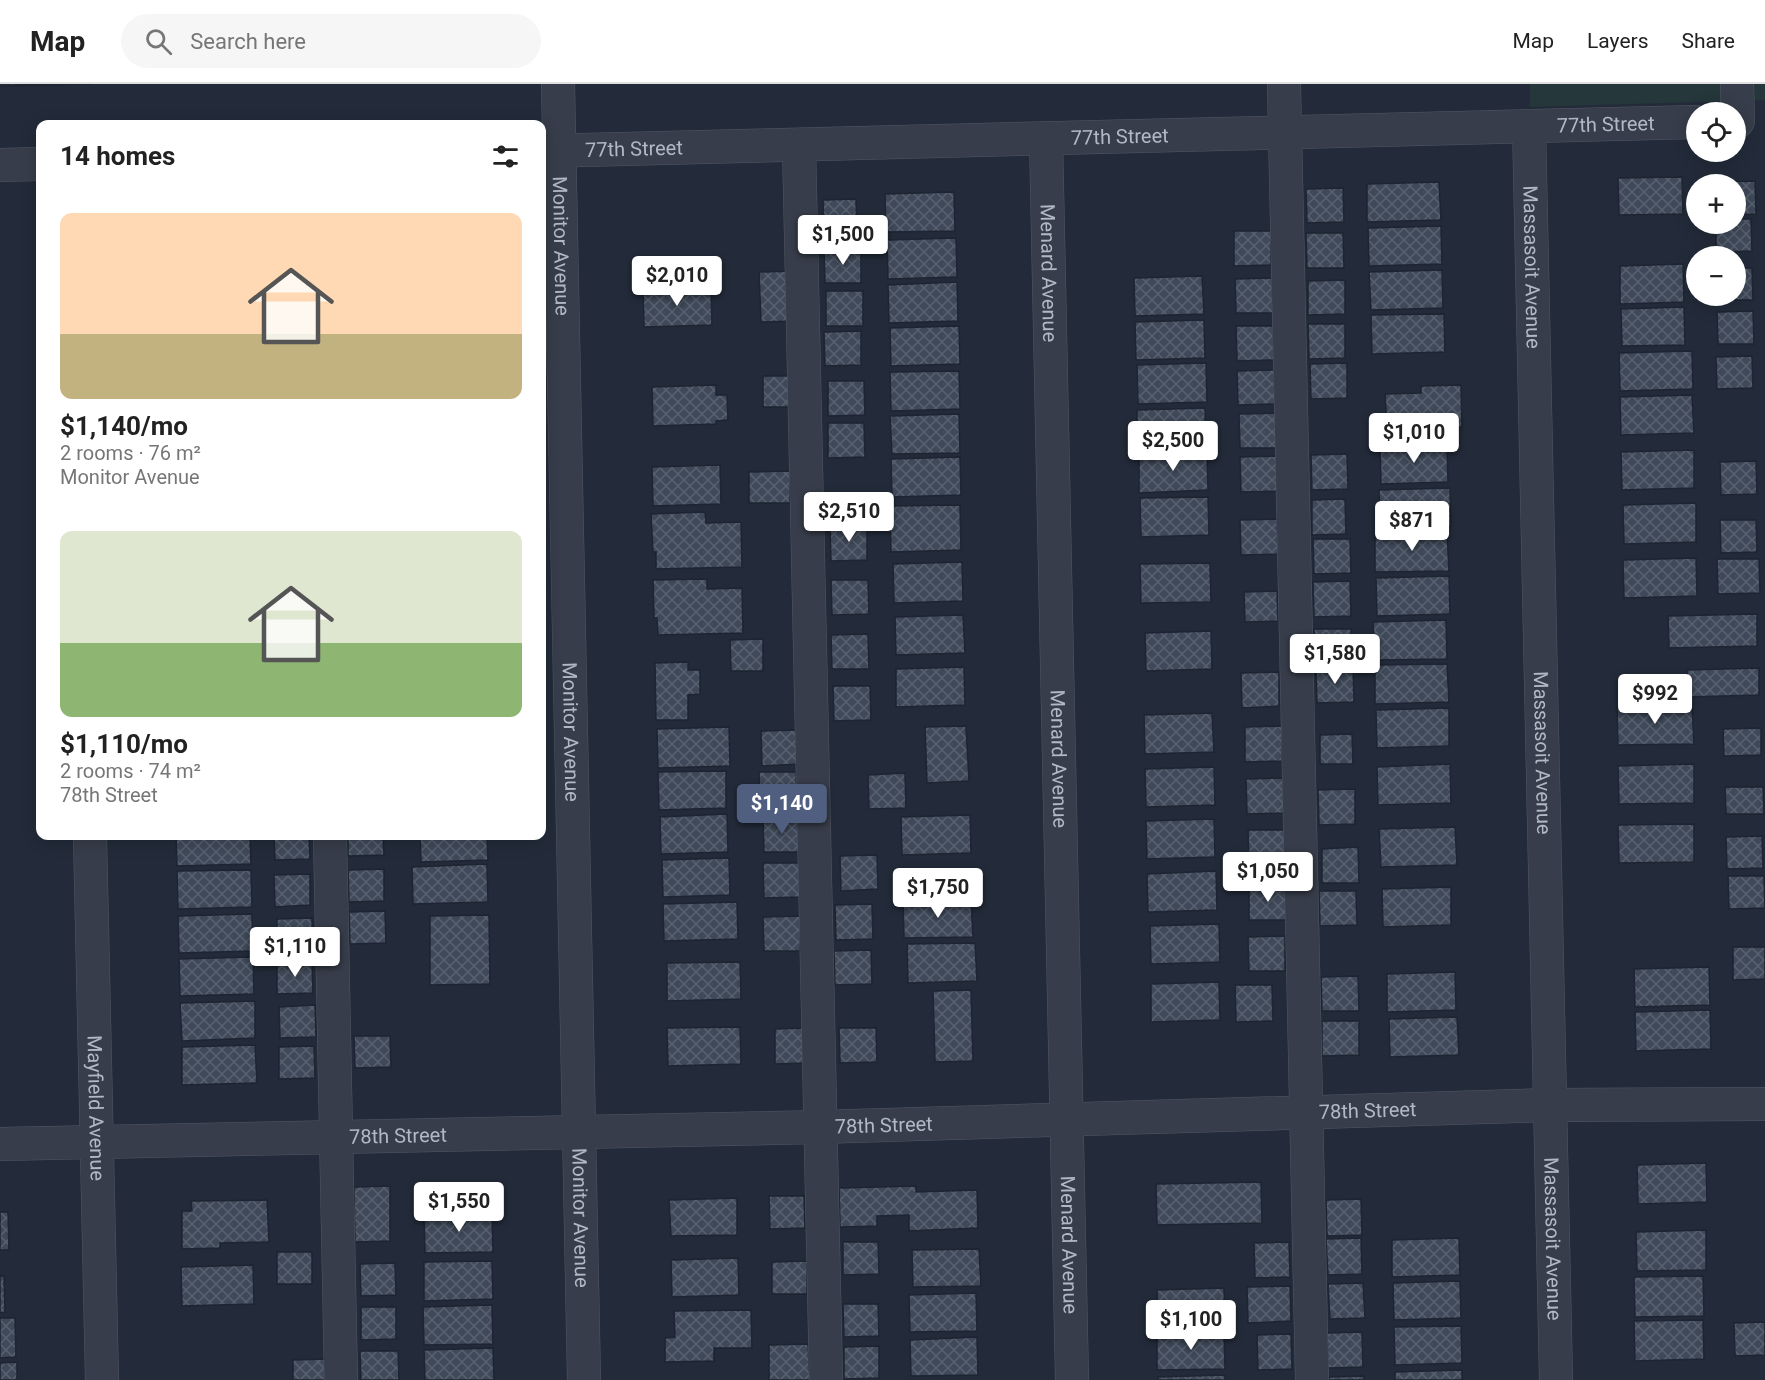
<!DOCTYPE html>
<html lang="en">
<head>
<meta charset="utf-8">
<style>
  body { margin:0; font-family:Roboto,sans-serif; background:#f6f6f6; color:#222; height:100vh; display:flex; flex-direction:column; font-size:22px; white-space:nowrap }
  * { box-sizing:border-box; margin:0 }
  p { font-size:20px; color:#767676 }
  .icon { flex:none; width:33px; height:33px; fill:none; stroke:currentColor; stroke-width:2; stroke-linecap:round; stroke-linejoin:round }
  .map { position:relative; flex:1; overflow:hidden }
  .drawer { position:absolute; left:36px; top:36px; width:510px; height:720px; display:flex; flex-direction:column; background:#fff; border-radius:12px; box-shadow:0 3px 15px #0003 }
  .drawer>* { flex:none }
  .tools { position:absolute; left:1686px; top:18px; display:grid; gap:12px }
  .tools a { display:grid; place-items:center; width:60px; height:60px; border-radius:50%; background:#fff; box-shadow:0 3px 15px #0003; font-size:30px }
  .price { position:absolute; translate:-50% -51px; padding:0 14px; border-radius:6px; background:#fff; color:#222; font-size:20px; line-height:39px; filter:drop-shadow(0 2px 3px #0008) }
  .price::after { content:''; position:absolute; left:50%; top:36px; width:18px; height:14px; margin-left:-9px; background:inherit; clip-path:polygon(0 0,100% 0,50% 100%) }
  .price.current { background:#505f80; color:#fff }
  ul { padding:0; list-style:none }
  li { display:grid; align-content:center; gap:12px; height:318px; padding:0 24px }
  li span { display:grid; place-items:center; height:186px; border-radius:12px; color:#555 }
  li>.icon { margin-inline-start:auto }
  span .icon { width:108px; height:108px; fill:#fffc; stroke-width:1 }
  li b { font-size:26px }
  h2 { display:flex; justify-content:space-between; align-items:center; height:72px; padding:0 24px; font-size:26px }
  header { display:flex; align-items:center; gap:36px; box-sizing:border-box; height:84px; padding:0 30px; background:#fff; border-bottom:2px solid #e0e0e0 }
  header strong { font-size:28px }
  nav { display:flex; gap:33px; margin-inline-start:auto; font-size:21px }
  .search { width:420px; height:54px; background:#f6f6f6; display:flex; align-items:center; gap:15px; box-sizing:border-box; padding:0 21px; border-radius:33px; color:#767676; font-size:22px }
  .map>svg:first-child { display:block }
</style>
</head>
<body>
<header>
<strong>Map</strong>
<div class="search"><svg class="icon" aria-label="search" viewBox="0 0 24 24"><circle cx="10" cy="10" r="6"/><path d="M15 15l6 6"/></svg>Search here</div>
<nav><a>Map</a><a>Layers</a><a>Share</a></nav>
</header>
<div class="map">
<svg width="1765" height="1296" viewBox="0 0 1765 1296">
  <defs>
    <pattern id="building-cross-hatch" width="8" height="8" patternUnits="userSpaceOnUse" patternTransform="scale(1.5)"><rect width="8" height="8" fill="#3f4959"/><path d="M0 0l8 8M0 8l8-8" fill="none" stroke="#58616f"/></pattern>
  </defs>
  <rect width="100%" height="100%" fill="#232b3a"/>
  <path fill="#25373b" d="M1530 0H1765V16L1530 23Z"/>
  <path fill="url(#building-cross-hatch)" stroke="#1e2431" stroke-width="1.5" d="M0 0H93L0 2Z
    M1682 93 1683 130 1619 131 1618 94Z
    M1755 97 1756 130 1736 131V100H1719V98Z
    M1439 98 1441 136 1367 138V100Z
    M1343 104 1344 138 1307 139 1306 105Z
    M954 108 955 147 886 148 885 110Z
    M856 115 857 149 824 151 823 116Z
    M1736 135H1751L1752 167 1716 168V140H1736Z
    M1441 142 1442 180 1369 182 1368 144Z
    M1234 147H1271V181L1234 182Z
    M1306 149H1343L1344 184H1307Z
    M956 154 957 193 888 195 887 156Z
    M861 164V199H825L824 165Z
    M1683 180 1684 218 1620 220V182Z
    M1736 184H1752L1753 216H1717V212H1736Z
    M1442 186 1443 224 1371 226 1369 188Z
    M793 187 795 237 761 238 759 188Z
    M1202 192 1204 230 1135 232 1134 194Z
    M1272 194 1273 229H1236L1235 195Z
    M1345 196V230L1308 231V197Z
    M957 198 958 237 889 239 888 201Z
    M711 203 712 241 644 243 643 204Z
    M826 207H863V242H826Z
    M1684 223 1685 261 1622 262 1621 225Z
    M1753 227 1754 260H1718L1717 228Z
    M1444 230 1445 268 1372 270 1371 231Z
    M1204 236 1205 274 1136 276 1135 238Z
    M1308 240H1345V274L1309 275Z
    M959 242 960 280 891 282 890 244Z
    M1236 242H1273L1274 276 1237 277Z
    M861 247V281L825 282 824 248Z
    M1692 267 1693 305 1620 307 1619 269Z
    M1752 272 1753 304 1717 305 1716 273Z
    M1206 279 1207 318 1138 320 1137 281Z
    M1347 279V314L1311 315 1310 280Z
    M1274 286 1275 320 1238 321 1237 287Z
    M959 287 960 325 891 327 890 288Z
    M763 292H794V323H763Z
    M828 297H864L865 331 828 332Z
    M716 301V311H727L728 336 716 337V340L653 342 652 303Z
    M1461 301 1462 343 1387 345 1385 310 1421 309V302Z
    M1692 311 1694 349 1621 351 1620 313Z
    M1205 324 1206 362 1137 364V326Z
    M1277 329V364H1240L1239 330Z
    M959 330 960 369 892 370 890 332Z
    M828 339H864L865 373 828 374Z
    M1447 360 1448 398 1381 400 1380 362Z
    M1694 366V404L1622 406 1621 368Z
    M1207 368 1208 406 1139 409V370Z
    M1347 370 1348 405 1312 406 1311 371Z
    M1277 372V407L1241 408 1240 373Z
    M960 373 961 411 892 413 891 375Z
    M1756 377 1757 410 1721 411 1720 378Z
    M720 381 721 420 653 422 652 383Z
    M790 387V419H749V388Z
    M1450 404 1451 442 1380 445 1379 406Z
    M1208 413 1209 451 1141 453 1140 414Z
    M1345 415 1346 450 1312 451V416Z
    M1696 419V458L1624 460 1623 421Z
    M960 421 961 466 891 468 890 422Z
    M705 428 706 439 741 438 742 483 656 485V468H653L651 430Z
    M1277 435 1278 470 1241 471 1240 436Z
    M1720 436H1756L1757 468 1721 469Z
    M830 442H867V476L831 477Z
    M1447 448 1449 487 1375 488V450Z
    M1313 455H1350L1351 489 1314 490Z
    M1696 474 1697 512 1624 514 1623 476Z
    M1717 475H1759L1760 509 1718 510Z
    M962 478 963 517 894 519 893 480Z
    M1210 479 1211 518 1141 519 1140 480Z
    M1449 492 1450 530 1377 532 1376 494Z
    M707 495V505L742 504 743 549 658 551 657 534H654L653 496Z
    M831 496H868L869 530 832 531Z
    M1350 497 1351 532 1314 533 1313 498Z
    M1277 507 1278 537 1245 538 1244 508Z
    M1757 530V562L1669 564 1668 532Z
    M963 531 965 569 896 571 895 533Z
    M1446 536 1447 575 1375 576 1373 538Z
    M1314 545H1351L1352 579 1315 580Z
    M1211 547 1212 585 1146 587 1145 549Z
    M868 550 869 585H832L831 551Z
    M763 555V587H731L730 556Z
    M688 578V586H700V610L688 611V636H656L655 579Z
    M1447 580 1449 618 1375 620V581Z
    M964 583 965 621 896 623V585Z
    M1353 583 1354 618 1317 619 1316 584Z
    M1759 584V611L1688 613 1687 586Z
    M1279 588V622L1242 624 1241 589Z
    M833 602H870L871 636 834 637Z
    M1692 621 1694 660 1618 661 1617 623Z
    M1449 624V662L1377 664 1376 626Z
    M1212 629 1214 668 1145 670 1144 631Z
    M966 642 969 697 927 699 925 643Z
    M1282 642V677L1245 678V643Z
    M729 643 730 682 658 684 657 645Z
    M1761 644V671L1724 672 1723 645Z
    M798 646 799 680 762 682 761 647Z
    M1352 650 1353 680H1320V651Z
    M1450 680 1451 719 1378 721 1377 683Z
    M1694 680V719L1619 720 1618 682Z
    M1214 683 1215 721 1146 723 1145 685Z
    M726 687V724L659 726 658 688Z
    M759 688H796L797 722 760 723Z
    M905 689 906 724 869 725 868 691Z
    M1283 694 1284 729 1247 730 1246 695Z
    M1725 703H1763L1764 730H1726Z
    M1355 705V740L1319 741 1318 706Z
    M727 730 728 768 661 770 660 733Z
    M970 731 971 769 902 771 901 733Z
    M800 733V768H764L763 734Z
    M1214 735 1215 773 1147 775 1146 737Z
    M1694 740V778L1619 779 1618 741Z
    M1455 743 1457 781 1381 783 1379 745Z
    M1248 746H1285L1286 780 1249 782Z
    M176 752H250L251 780 177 782Z
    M274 752H309L310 775 275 776Z
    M348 752H383L384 771 348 772Z
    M420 752H487L488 776 421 778Z
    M1762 752 1763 784 1727 785 1726 753Z
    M1358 763 1359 799H1322V765Z
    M877 771 878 805 841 807 840 772Z
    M729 774 730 811 663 813 662 776Z
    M763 779H800L801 813 764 814Z
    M487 780 488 818 413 820 412 783Z
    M384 785V817L349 818 348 786Z
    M251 786 252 823 178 825 177 787Z
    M1216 787 1217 826 1148 828 1147 790Z
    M310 790V821L275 823 274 791Z
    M1728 792H1764L1765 824 1729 825Z
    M1286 801V836H1249V802Z
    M1451 803V841L1383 843 1382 805Z
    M1319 807H1356L1357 841 1320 842Z
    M971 815 973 853 904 854 903 816Z
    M737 818 738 855 664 857 663 820Z
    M872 820 873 855 836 856 835 821Z
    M385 827 386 859 350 860 349 828Z
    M252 830 253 867 179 869 178 832Z
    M489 831 490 900 430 901V832Z
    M800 832V867H764L763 833Z
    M312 834 313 865 277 866V835Z
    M1219 840 1220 878 1151 880 1150 842Z
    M1285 852V887H1249L1248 853Z
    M975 859 977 897 908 899 907 860Z
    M1733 863H1765V895L1733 896Z
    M871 866 872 900 835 901 834 867Z
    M253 873 254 910 180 912 179 875Z
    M312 877 313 909 277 910V878Z
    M740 878 741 915 667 917V879Z
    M1709 883 1710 921 1635 923 1634 885Z
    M1455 888 1456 926 1387 928V890Z
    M1358 892 1359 927H1322L1321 893Z
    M1219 898 1220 936 1151 938V900Z
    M1235 901H1272L1273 937 1236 938Z
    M971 906 973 977 935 978 933 907Z
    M255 917V954L182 957 180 919Z
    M315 921 316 953 280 954 279 923Z
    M1710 926 1711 965 1636 967 1635 928Z
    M1457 933 1459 971 1390 973 1389 935Z
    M1322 937H1359V971L1322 972Z
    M740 943 741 980 668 982 667 944Z
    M803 944 804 979 775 980V945Z
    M839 944H876L877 978 840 979Z
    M354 952H390L391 983 355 984Z
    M255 961 257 999 182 1001V963Z
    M314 962 315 994 279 995V963Z
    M1706 1079 1707 1118 1638 1120 1637 1081Z
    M1261 1098 1262 1139 1157 1141 1156 1100Z
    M390 1102V1157L355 1158 354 1103Z
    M916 1102V1108L977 1106 978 1144 909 1147V1131L877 1132V1142L840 1143 839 1104Z
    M769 1112H804L805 1144 770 1145Z
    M737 1114V1151L671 1152 669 1116Z
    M1361 1115 1362 1151 1327 1152 1326 1116Z
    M267 1116 269 1158 220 1159V1164L182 1165V1127H192L191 1117Z
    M0 1128H8L9 1166H0Z
    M492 1129 493 1168 425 1169 424 1131Z
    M1706 1146V1186L1637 1187 1636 1148Z
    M1361 1154 1362 1190 1328 1191 1326 1155Z
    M1459 1154 1460 1191 1392 1193V1156Z
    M843 1158H878L879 1190 843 1191Z
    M1289 1158 1290 1193 1255 1194 1254 1159Z
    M979 1165 981 1202 913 1203 912 1166Z
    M277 1168H312V1200H277Z
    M738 1174 739 1211 672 1213 671 1176Z
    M492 1177 493 1215 424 1217V1178Z
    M807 1177V1210H772V1178Z
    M395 1179 396 1211 361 1212 360 1180Z
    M253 1181 254 1220 182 1222 181 1183Z
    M0 1192H4L5 1228 0 1229Z
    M1703 1192 1704 1232 1635 1233 1634 1193Z
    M1460 1197 1461 1234 1394 1236 1393 1199Z
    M1363 1199 1365 1234 1330 1235 1328 1200Z
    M1290 1202 1291 1237 1248 1239 1247 1203Z
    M1224 1204 1225 1241 1158 1243 1157 1206Z
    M976 1209 977 1247 910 1248 909 1211Z
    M843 1220H878L879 1252 844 1253Z
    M492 1221 493 1260 424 1261 423 1223Z
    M361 1223H396V1255L361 1256Z
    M751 1226 752 1264H714V1277L665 1278V1254L675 1253 674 1227Z
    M0 1234H15L16 1273 0 1274Z
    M1703 1236 1704 1275 1635 1277 1634 1237Z
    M1765 1238V1271L1735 1272 1734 1239Z
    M1461 1242 1462 1279 1395 1281 1394 1243Z
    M1224 1248 1225 1285 1157 1286V1250Z
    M1362 1248 1363 1283 1328 1284 1327 1249Z
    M1291 1250 1292 1285 1258 1286 1257 1251Z
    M977 1253 978 1291 911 1292 910 1256Z
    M808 1260 810 1296H769V1261Z
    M879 1262V1294L844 1295V1263Z
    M493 1264 494 1296H425L424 1266Z
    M360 1267H398L399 1296H361Z
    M328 1275V1296H293V1276Z
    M17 1278V1296H0V1279Z
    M1462 1286V1296H1395V1288Z
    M1225 1291V1296H1158V1293Z
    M1364 1292V1296H1329V1293Z"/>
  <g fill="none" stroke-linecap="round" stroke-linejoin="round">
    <defs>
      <g id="minor">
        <path id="s1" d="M558 0 584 1296"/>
        <path d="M1284 0 1312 1296"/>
        <path d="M1737 0 1738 37"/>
        <path id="s2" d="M1529 42 1556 1296"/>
        <path id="s3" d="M1046 54 1072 1296"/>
        <path d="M799 61 826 1296"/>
        <path id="s4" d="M542 67 1696 38"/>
        <path d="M0 81 40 80"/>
        <path id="s5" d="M90 752 102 1296"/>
        <path d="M330 752 341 1296"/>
        <path id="s6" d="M0 1060 820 1043 1550 1021 1765 1020"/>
      </g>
    </defs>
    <use href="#minor" stroke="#525865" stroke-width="34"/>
    <use href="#minor" stroke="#373d4a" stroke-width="33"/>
  </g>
  <g text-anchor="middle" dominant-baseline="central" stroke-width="5" stroke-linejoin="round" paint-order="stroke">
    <g font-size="20" fill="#b2b8c6" stroke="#1c222f">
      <text stroke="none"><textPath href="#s4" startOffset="1064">77th Street</textPath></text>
      <text stroke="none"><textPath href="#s4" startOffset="578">77th Street</textPath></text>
      <text stroke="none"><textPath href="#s4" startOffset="92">77th Street</textPath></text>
      <text stroke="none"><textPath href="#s1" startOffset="162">Monitor Avenue</textPath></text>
      <text stroke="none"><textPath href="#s2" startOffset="141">Massasoit Avenue</textPath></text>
      <text stroke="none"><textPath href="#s3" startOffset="135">Menard Avenue</textPath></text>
      <text stroke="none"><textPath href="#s1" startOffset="648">Monitor Avenue</textPath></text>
      <text stroke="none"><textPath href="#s2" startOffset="627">Massasoit Avenue</textPath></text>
      <text stroke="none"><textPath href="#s3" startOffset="621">Menard Avenue</textPath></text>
      <text stroke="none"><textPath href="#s5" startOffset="272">Mayfield Avenue</textPath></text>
      <text stroke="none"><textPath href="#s6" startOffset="1368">78th Street</textPath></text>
      <text stroke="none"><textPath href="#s6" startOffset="884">78th Street</textPath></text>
      <text stroke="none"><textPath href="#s6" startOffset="398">78th Street</textPath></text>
      <text stroke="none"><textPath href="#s1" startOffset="1134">Monitor Avenue</textPath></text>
      <text stroke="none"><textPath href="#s2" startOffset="1113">Massasoit Avenue</textPath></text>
      <text stroke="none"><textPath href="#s3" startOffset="1107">Menard Avenue</textPath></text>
    </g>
  </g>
</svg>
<div class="tools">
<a><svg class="icon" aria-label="locate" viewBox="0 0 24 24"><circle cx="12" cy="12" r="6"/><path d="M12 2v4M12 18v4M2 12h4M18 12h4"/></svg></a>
<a>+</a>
<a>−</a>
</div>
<b class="price" style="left:843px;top:182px">$1,500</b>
<b class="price" style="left:677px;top:223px">$2,010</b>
<b class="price" style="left:1414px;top:380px">$1,010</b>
<b class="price" style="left:1173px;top:388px">$2,500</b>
<b class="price" style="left:849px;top:459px">$2,510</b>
<b class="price" style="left:1412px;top:468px">$871</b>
<b class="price" style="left:1335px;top:601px">$1,580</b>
<b class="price" style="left:1655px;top:641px">$992</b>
<b class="price current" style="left:782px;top:751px">$1,140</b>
<b class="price" style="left:1268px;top:819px">$1,050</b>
<b class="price" style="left:938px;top:835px">$1,750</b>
<b class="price" style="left:295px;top:894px">$1,110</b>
<b class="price" style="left:459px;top:1149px">$1,550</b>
<b class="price" style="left:1191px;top:1267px">$1,100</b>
<section class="drawer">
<h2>14 homes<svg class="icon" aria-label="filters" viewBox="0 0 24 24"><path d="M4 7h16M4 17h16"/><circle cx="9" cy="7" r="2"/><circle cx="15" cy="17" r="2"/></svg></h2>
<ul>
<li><span style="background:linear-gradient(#ffd9b3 65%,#c2b280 0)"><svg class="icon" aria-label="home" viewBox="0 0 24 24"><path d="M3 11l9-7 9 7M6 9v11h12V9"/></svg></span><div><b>$1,140/mo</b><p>2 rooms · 76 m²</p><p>Monitor Avenue</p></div></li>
<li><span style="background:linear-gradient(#dfe7d0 60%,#8fb573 0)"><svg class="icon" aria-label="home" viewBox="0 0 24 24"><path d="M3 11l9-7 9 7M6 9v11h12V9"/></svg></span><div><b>$1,110/mo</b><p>2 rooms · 74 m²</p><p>78th Street</p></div></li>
</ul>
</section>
</div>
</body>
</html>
